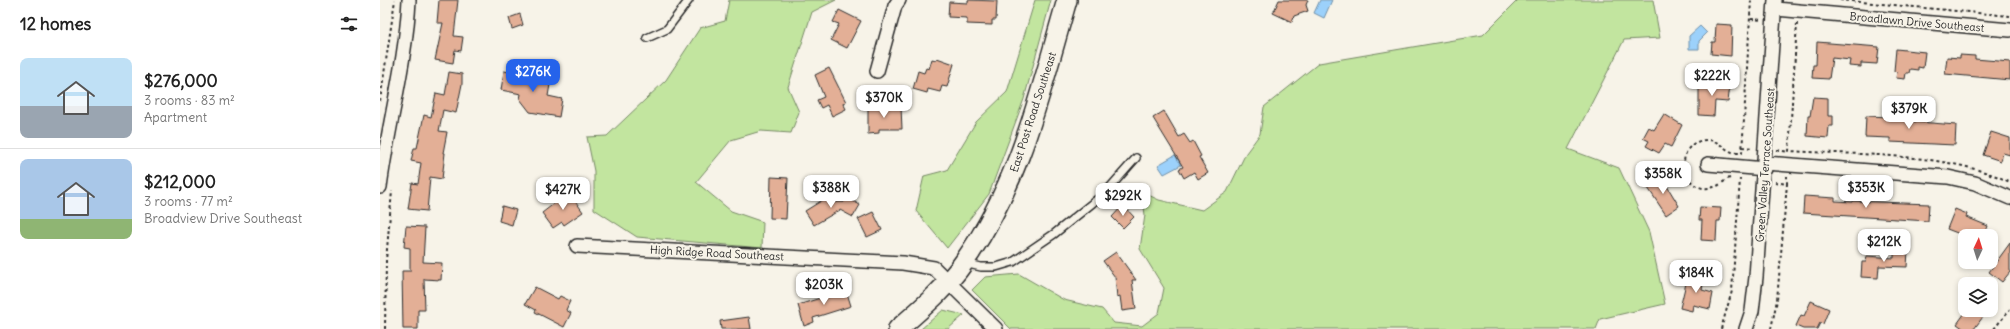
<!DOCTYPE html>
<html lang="en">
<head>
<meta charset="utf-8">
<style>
  body { margin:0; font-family:Delius,sans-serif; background:#f2f2f2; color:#222; height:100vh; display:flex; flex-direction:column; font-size:15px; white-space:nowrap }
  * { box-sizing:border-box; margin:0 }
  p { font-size:13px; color:#767676 }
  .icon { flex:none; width:22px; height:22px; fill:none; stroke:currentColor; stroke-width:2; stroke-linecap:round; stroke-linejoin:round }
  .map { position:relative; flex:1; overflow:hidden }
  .drawer { display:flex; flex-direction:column; background:#fff; width:380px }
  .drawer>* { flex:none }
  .needle { width:26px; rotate:4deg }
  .tools { position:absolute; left:1578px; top:229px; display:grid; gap:8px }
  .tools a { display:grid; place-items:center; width:40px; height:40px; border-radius:8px; background:#fff; box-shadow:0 2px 6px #0003; font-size:20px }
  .price { position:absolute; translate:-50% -34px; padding:0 9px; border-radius:8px; background:#fff; color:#222; font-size:13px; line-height:26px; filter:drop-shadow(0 1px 2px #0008) }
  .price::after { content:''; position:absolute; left:50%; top:24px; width:12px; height:9px; margin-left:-6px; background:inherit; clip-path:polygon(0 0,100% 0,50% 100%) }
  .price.active { background:#2563eb; color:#fff }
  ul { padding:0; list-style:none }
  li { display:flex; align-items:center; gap:12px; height:100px; padding:0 20px }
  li+li { border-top:1px solid #e0e0e0 }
  li span { display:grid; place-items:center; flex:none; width:112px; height:80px; border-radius:8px; color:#555 }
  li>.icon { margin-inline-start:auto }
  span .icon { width:48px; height:48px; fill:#fffc; stroke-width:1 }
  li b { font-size:17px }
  h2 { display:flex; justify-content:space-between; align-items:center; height:48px; padding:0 20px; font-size:17px }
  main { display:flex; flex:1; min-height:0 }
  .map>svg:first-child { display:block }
</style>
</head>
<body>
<main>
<section class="drawer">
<h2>12 homes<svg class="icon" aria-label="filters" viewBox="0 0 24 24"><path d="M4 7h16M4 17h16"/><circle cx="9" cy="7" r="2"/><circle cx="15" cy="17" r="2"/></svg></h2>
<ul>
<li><span style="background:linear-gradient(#bfe0f5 60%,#9aa5b1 0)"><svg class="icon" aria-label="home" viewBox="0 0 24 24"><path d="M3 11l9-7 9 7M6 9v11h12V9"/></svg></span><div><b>$276,000</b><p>3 rooms · 83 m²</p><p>Apartment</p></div></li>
<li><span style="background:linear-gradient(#a9c7e8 75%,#8fb573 0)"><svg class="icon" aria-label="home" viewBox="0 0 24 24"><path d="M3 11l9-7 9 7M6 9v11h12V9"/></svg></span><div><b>$212,000</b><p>3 rooms · 77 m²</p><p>Broadview Drive Southeast</p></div></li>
</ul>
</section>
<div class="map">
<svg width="1630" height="329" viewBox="0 0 1630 329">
  <rect width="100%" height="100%" fill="#f7f3e8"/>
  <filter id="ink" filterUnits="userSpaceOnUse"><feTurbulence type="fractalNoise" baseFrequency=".025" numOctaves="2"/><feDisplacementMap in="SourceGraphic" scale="8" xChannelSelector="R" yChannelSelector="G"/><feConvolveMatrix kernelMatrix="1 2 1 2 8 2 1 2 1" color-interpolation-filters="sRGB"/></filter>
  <g filter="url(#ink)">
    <path fill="#c2e59f" stroke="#768865" d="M349 0H456L432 12 408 87 419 112 411 133 381 131 351 140 316 182 351 211 383 222 382 248 257 237 214 209V171L207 137 227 136 286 80 320 28 345 21Z
      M655 0H671L644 99 609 194 567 248 536 211 544 176 567 170 596 122 627 92Z
      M1138 0H1273L1280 38 1244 40 1188 149 1239 168 1269 232 1285 304 1220 319 1216 329H631L592 290 605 277 639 274 684 300 722 309 734 323 762 326 779 313 784 288 760 249 765 215 762 192 779 200 822 210 847 192 866 153 880 134 884 107 939 63 1103 35Z
      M563 310 584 315 568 329H541Z"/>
    <path fill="#9cd1fb" stroke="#6f8fa8" d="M940 0H952L944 18 934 13Z
      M1320 26 1327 33 1319 41V49H1309V36Z
      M795 155 801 165 784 174 778 165Z"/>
    <path fill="#e3af96" stroke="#2b2b2b" d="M59 0H78L74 36 83 37 81 51 75 50 73 63 55 60 63 23H57Z
      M588 0 617 1 616 20H612V25L587 24V18L568 17 569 2 588 3Z
      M899 0H928L926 5 928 11 914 16 912 22 893 13Z
      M459 10 481 21 467 48 451 40 459 24 453 22Z
      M140 14 143 25 132 29 129 18Z
      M1336 24 1352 25 1351 56 1331 54 1332 42H1335Z
      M1437 42 1499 47 1497 64 1481 63V67L1469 66 1470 60 1452 58 1449 79 1432 78 1433 65H1436Z
      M1516 49 1545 52 1543 68 1538 67V70L1530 69 1529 73H1526L1525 79 1516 78 1517 72 1514 71Z
      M1580 55 1595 56V59L1630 62V80L1565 74 1567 57 1580 58Z
      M557 58 574 64 567 87 562 86 560 92 548 89 547 93 533 89 538 71 544 73 546 68 549 69 552 59 556 60Z
      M449 68 466 102 463 103 466 109 452 116 447 105 441 108 437 100 444 97 435 75Z
      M124 71 171 79 168 96 182 99 179 117 150 112 140 99 141 94 121 90Z
      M69 72 82 74V84L76 113 63 110 59 131 67 132 63 153H65L62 179 50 177 47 211 28 209 32 183 38 184 41 163 31 161 34 148H37L44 115 51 117 56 93 65 95Z
      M1319 82 1350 85 1348 102 1335 101 1334 116 1319 115Z
      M1433 97 1448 98V116H1453V126H1449L1448 138 1427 136 1428 116H1430Z
      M488 107H521L522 129H499V133L488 134Z
      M1513 110 1527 111V121L1576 125 1575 145 1510 142V138L1485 137 1486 116 1512 117Z
      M784 111 799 137 804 134 810 143 813 141 821 156 819 157 828 173 818 179 814 172 804 178 799 169 803 167 773 118Z
      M1284 114 1302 125 1291 147 1285 144 1279 153 1266 146 1269 141 1263 138 1269 127 1274 130Z
      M1611 132 1630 138V155L1623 153 1621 161 1603 155Z
      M1281 176 1299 206 1286 215 1266 185Z
      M391 177 408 178 406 219 390 218Z
      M189 192 203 212 184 225 182 222 173 228 162 213Z
      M449 196 453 202H464L466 197 480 205 473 217 460 210 434 225 425 211Z
      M1424 196 1455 198V201L1473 202V201L1549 204 1548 221 1423 213Z
      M743 205 754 217 743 228 732 217Z
      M122 206 136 210 132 225 119 221Z
      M1320 207 1341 208 1340 221H1337L1336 241 1321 240 1322 220H1319Z
      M1575 209 1587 214 1586 217 1608 226 1604 236H1585L1567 229Z
      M493 212 502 230 487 237 478 219Z
      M26 226 45 227 43 262 62 263 61 280 44 279 45 310H38V329H23L22 271H30V248L24 247Z
      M1630 243V272L1622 282 1609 272Z
      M1514 249 1528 250 1527 267 1499 266 1498 278 1481 277 1482 262H1486L1487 256 1514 258Z
      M736 252 756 280H752L756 309 742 311 740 296 737 297 735 277 723 261Z
      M1308 275 1324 278 1322 290 1333 293 1330 309 1313 305 1312 311 1300 308Z
      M155 287 178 299 180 296 190 301 186 310 191 313 184 327 155 312 156 310 145 304Z
      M466 290 471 306 433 318 434 322 424 326 418 305Z
      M1431 301 1449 309 1443 324 1440 323 1437 329H1423L1416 326 1421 315 1424 316Z
      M1587 310H1608L1594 329H1584L1577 324Z
      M369 317 371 329H341L340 321Z"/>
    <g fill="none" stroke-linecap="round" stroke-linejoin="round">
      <defs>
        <path id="service" d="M267 38 287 29 309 0
          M584 263 601 267H616L633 262 674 234 725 193 756 158"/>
        <path id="minor" d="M1396 9 1630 30
          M497 71 515 6 519 0
          M1385 163 1568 177 1595 183 1630 198
          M1328 164 1385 169
          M0 187C8 125 26 63 29 0
          M197 246 523 263 554 268 616 329
          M1366 329 1372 311 1376 277 1395 0"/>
        <path id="secondary" d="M518 329C541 309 567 287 584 262 641 182 660 92 687 0"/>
      </defs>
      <use href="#service" stroke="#2b2b2b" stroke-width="10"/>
      <use href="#minor" stroke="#2b2b2b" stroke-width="16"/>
      <use href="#secondary" stroke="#2b2b2b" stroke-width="22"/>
      <path stroke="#2b2b2b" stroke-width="2" stroke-dasharray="3 3" stroke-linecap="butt" d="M1460 0 1630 16
        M1371 19 1382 20
        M1417 23 1409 151C1478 155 1567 152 1630 182
        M0 101 15 0
        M1362 147 1373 148
        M1397 150 1409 152
        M1350 178C1344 180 1340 186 1334 187 1301 197 1291 142 1326 140 1337 139 1341 147 1350 151 1353 153 1358 153 1362 153L1371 0
        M1395 182 1407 184V176
        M5 329 6 261 12 191
        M1341 329 1352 291 1360 179
        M1391 329 1397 300 1407 184
        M1614 329 1630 309"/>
      <use href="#service" stroke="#f7f3e8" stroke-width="7"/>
      <use href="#minor" stroke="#f7f3e8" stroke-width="13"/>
      <use href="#secondary" stroke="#f7f3e8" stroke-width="19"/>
    </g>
  </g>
  <g text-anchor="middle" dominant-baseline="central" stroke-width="4" stroke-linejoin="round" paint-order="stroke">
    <g font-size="11" fill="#2b2b2b" stroke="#f7f3e8">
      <text transform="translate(1537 22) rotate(5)">Broadlawn Drive Southeast</text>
      <text transform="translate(653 112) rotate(-72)">East Post Road Southeast</text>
      <text transform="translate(1385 165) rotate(-86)">Green Valley Terrace Southeast</text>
      <text transform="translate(337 253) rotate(3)">High Ridge Road Southeast</text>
    </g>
  </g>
</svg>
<div class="tools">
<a><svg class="needle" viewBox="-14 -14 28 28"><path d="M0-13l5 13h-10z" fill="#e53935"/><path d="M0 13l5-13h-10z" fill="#767676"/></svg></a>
<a><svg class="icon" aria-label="layers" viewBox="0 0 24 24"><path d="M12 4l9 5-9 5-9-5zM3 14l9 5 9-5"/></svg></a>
</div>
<b class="price active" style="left:153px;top:93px">$276K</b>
<b class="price" style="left:1332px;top:97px">$222K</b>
<b class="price" style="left:504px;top:119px">$370K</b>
<b class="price" style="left:1529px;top:130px">$379K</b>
<b class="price" style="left:1283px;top:195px">$358K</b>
<b class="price" style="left:451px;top:209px">$388K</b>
<b class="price" style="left:1486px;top:209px">$353K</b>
<b class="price" style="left:183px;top:211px">$427K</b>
<b class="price" style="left:743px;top:217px">$292K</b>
<b class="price" style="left:1504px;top:263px">$212K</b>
<b class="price" style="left:1316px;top:294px">$184K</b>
<b class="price" style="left:444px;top:306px">$203K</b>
</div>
</main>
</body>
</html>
